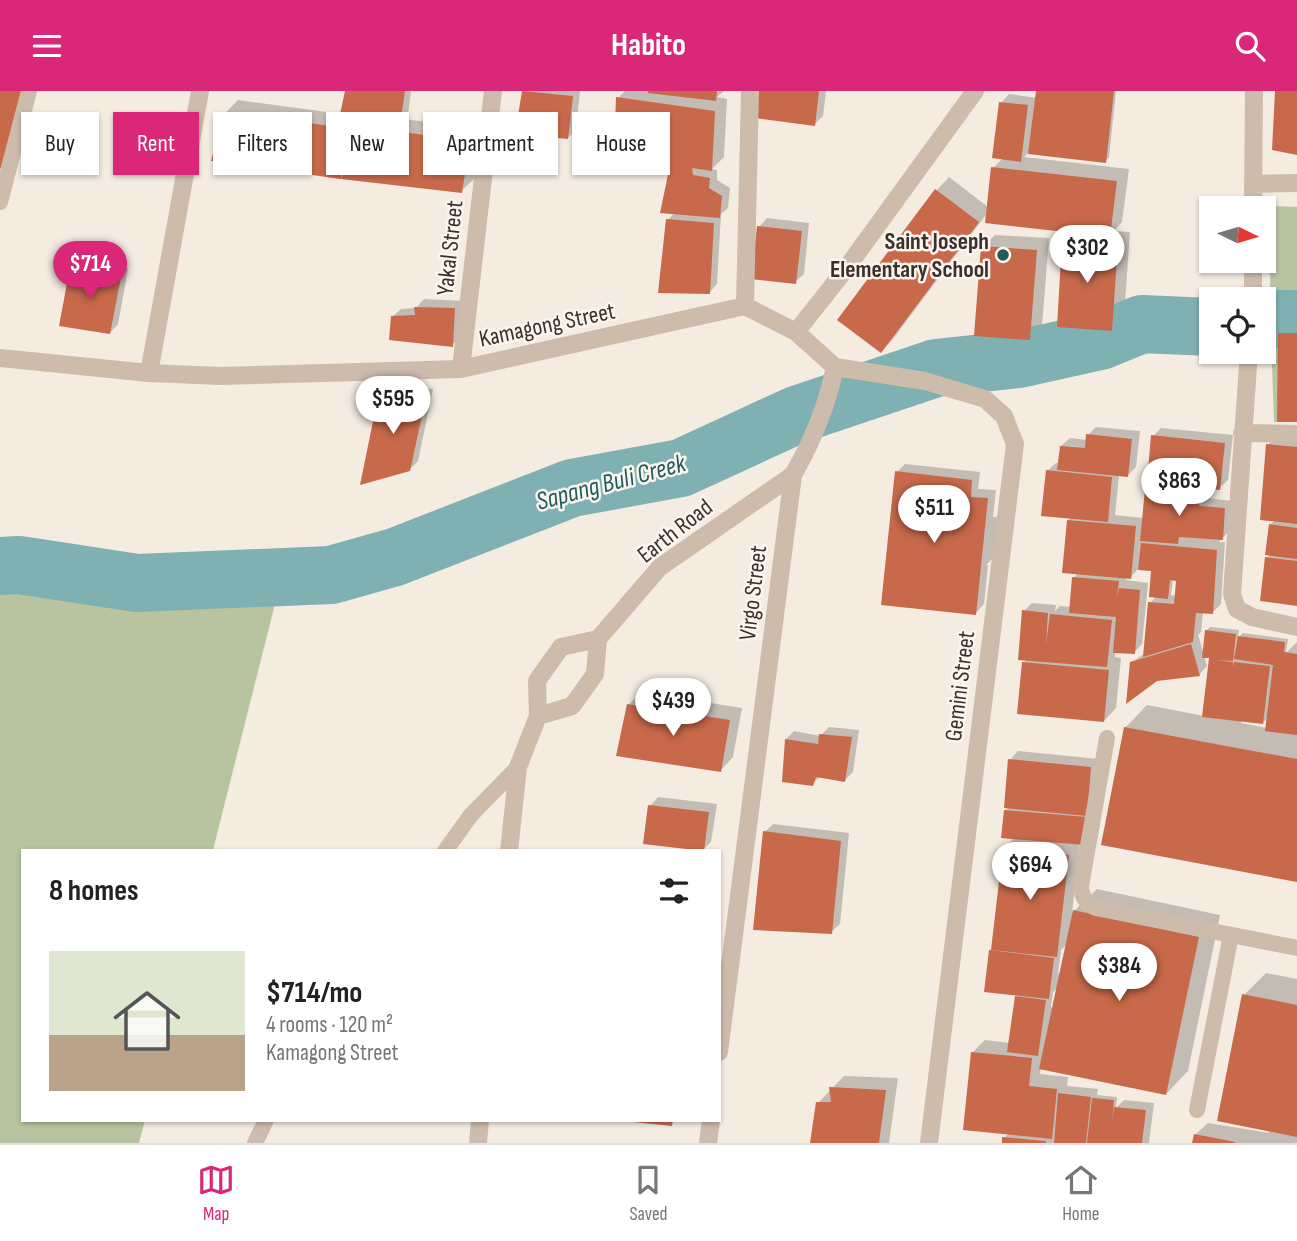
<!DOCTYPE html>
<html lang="en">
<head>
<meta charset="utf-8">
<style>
  body { margin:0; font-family:"Sofia Sans Condensed",sans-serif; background:#f6f6f6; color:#222; height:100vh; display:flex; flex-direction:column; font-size:26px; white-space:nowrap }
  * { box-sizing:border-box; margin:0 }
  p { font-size:23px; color:#767676 }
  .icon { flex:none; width:38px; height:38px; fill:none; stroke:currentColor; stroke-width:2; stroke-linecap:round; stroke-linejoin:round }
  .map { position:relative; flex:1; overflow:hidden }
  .side { position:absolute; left:21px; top:758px; width:700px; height:273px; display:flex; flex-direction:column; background:#fff; border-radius:0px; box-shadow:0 2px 5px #0004 }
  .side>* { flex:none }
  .banner { position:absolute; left:21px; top:21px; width:700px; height:63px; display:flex; gap:14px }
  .needle { width:46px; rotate:95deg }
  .fabs { position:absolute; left:1199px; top:105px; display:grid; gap:14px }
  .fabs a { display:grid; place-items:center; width:77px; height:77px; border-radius:0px; background:#fff; box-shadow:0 2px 5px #0004; font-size:35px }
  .price { position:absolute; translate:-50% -60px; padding:0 16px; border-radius:24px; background:#fff; color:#222; font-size:23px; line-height:46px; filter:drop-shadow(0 2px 4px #0008) }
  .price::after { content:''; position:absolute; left:50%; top:42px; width:21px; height:16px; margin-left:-10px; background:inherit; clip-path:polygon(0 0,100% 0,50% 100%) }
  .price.on { background:#db2777; color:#fff }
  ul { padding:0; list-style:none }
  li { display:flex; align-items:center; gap:21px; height:175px; padding:0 28px }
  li+li { border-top:2px solid #e0e0e0 }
  li span { display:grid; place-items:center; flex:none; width:196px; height:140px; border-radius:0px; color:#555 }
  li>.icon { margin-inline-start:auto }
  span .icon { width:84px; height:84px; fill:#fffc; stroke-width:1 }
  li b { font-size:30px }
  h2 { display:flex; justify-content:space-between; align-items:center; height:84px; padding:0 28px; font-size:30px }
  .chip { padding:0 24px; border-radius:0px; background:#fff; box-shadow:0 2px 5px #0004; font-size:24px; line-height:63px }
  .chip.on { background:#db2777; color:#fff }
  header { display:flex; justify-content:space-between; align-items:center; height:91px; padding:0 28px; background:#db2777; color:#fff; font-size:32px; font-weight:700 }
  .tab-bar { display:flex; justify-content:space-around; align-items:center; height:98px; border-top:2px solid #e0e0e0; background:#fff; font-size:19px; color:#767676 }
  .tab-bar a { display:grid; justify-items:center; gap:4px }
  .tab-bar .on { color:#db2777 }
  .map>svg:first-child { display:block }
</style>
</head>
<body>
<header><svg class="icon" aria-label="menu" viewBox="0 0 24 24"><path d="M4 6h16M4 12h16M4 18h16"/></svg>Habito<svg class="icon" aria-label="search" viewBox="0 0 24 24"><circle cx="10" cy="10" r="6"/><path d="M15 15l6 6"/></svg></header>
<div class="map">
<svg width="1297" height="1052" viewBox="0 0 1297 1052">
  <rect width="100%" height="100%" fill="#f4ebe1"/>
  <path fill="#b8c4a0" d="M1271 115 1297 116V331H1274L1270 213Z
    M5 490 82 500 169 505 279 497 213 759 23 760V1029H145L139 1052H0V504Z"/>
  <path fill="#0003" fill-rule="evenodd" d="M347 0H411L408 23 403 28 482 38 474 88 461 100 214 68 225 22 238 9 342 23ZM357 28 367 29 356 39Z
    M524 0H580L576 38 568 47 517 41Z
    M625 0H724L717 6 727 8 724 66 712 78 717 79V89L730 97 728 117 721 123 717 193 709 202 668 129 675 121 671 75 618 7Z
    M761 0H826L823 25 815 33Z
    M1037 0H1116L1109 66 1105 70 1029 61 1024 66 1129 78 1122 131 1114 140 1130 141 1124 226 1112 238 1064 150 1074 140 988 121 893 248 881 260 839 229 937 99 949 86 988 116 993 77 1003 67 1001 12 1009 3 1037 7Z
    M767 127 809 132 804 183 795 191 759 136Z
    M995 144 1049 147 1042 235 1029 247 983 156Z
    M80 169 128 178 118 233 110 242 72 177Z
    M424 208 463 210 460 246 452 254 392 226 401 218 416 217Z
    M1296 226H1297V329L1279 242Z
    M389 294 433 298 418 370 409 379 381 302Z
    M1096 336 1140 340 1136 376 1128 384H1119L1115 424 1144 427 1147 399 1154 391 1153 345 1161 337 1233 344 1228 389 1219 397 1208 396 1207 407 1233 410 1230 439 1219 451H1225L1221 513 1212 522 1203 521 1201 541 1198 544 1204 564 1206 540 1210 536 1239 539 1238 547 1243 542 1288 548 1286 562 1297 551V789L1125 637 1147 614 1204 625 1213 566 1204 565 1207 575 1199 584 1131 572 1145 562 1150 512 1157 505 1156 479 1139 477 1131 486 1126 485V489L1148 492 1142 553 1134 562 1115 560V566L1121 567 1116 617 1104 630 1024 571 1027 568 1024 520 1032 512 1056 514 1055 520 1060 515 1071 516 1074 487 1079 481 1064 480 1069 426 1047 380 1056 372H1060L1061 355 1070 347 1087 349 1088 344ZM1173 488H1178L1176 505 1171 504ZM1268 626 1267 637 1241 632V629L1263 632Z
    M1281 341 1297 343V514L1267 467 1271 463V433L1275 429 1268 354Z
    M905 373 980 381 978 398 996 399 993 426H997L993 467 986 474H988L984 513 976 522 897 381Z
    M641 601 742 617 733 666 721 679 628 614Z
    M829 636 859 639 853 681 845 689 821 685 812 693 786 648 794 640 820 645Z
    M1018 660 1099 668 1080 752 1072 822 1097 798 1220 824 1188 980 1166 1003 1041 976 1040 983 1068 986 1067 995 1098 998 1097 1004 1117 1006 1116 1017 1124 1009 1154 1012 1149 1052H1003L1004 1047 1009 1042 972 962 985 949 1010 952 1016 906 1020 903 990 860 993 858 1004 757 1015 746 1005 720 1009 716 1010 669ZM1067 853 1061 883 1058 882 1061 859ZM1058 896 1054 917 1051 916 1053 901Z
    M658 706 717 713 711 751 703 759 650 715Z
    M773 733 849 742 840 833 831 841 765 741Z
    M1266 882 1297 888V1052H1194L1195 1044 1208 1032 1269 1042 1244 904Z
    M844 985 898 987 889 1052H812L818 1012Z"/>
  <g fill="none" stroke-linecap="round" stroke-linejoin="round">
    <path stroke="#7fb0b2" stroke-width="58" d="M1264 228H1297
      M0 475 19 474 137 492 331 484 395 466 572 397 681 377 796 324 936 277 1019 268 1100 250 1142 233 1211 236"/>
  </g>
  <path fill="#c8694b" d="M0 0H22L1 77H0Z
    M345 0H405L400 33 339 28Z
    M522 0 573 5 568 48 515 43Z
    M648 0H717L716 10 648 2Z
    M759 0H819L815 35 755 27Z
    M1036 0H1114L1106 72 1028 63Z
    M1275 0H1297V64L1272 59Z
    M616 6 715 20 712 80 692 77 693 84 710 87 709 97 722 105 720 127 660 122 670 74 614 65Z
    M999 11 1028 14 1021 71 992 67Z
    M224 21 346 37 341 88 358 35 470 50 462 102 341 88 211 70Z
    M991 76 1117 90 1110 146 985 132Z
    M935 98 979 131 881 262 837 229Z
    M666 128 714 132 710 203 658 202Z
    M757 135 802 140 796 193 751 188Z
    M1062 149 1118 153 1112 240 1057 236Z
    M981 155 1037 159 1030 249 974 245Z
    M70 176 121 186 110 243 59 235Z
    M414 216 455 217 453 256 389 249 391 225 415 224Z
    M1278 242H1297V331H1277Z
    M379 301 426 306 410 380 360 394Z
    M1086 343 1132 348 1128 386 1057 379 1060 355 1085 357Z
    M1151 344 1225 352 1220 399 1147 392Z
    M1266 353 1297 356V433L1260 429Z
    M1046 379 1112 386 1108 431 1041 425Z
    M895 380 972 389 971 406 988 407 976 524 881 514Z
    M1145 398 1201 403 1199 415 1225 417 1223 449 1179 446 1178 453 1140 450Z
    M1067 429 1136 435 1131 488 1062 482Z
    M1269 433 1297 437V468L1265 464Z
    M1141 452 1217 459 1213 523 1196 522 1193 551 1143 566 1148 511 1174 513 1176 490 1170 489 1168 508 1149 506 1151 480 1138 479Z
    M1265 466 1297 470V515L1260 510Z
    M1072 486 1119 490 1117 506 1119 497 1140 499 1135 563 1113 562 1116 526 1069 522Z
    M1022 519 1048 522 1046 554 1050 523 1112 529 1107 576 1018 569Z
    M1205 539 1236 543 1233 570 1215 569 1233 571V576L1234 571 1270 575 1263 633 1202 626 1209 567H1202Z
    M1238 545 1285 551 1284 561 1297 563V644L1265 640 1273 574 1234 568Z
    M1191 553 1200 585 1157 590 1126 613 1130 571Z
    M1022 571 1109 579 1104 631 1017 623Z
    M627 613 730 629 721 681 616 665Z
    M1124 636 1297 668V791L1101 754Z
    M819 643 852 646 845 691 816 686 813 695 782 691 785 648 818 653Z
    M1008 668 1091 676 1087 725 1004 717Z
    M648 714 709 721 704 760 643 753Z
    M1004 719 1087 726 1085 754 1001 747Z
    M763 740 841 750 832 843 753 839Z
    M1003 756 1069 764 1057 866 991 859Z
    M1073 819 1199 846 1166 1004 1039 978Z
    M989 859 1054 867 1049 908 984 901Z
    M1242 903 1297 914V1046L1217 1030Z
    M1015 905 1046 909 1038 965 1007 961Z
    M971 961 1032 967 1029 995 1057 998 1052 1048 963 1039Z
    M829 996 886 999 879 1052H810L816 1011H831Z
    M1058 1002 1091 1006 1086 1052H1054Z
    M1092 1007 1114 1009 1112 1031 1114 1016 1146 1019 1142 1052H1087Z
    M633 1029H673L672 1035 633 1031Z
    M1194 1043 1235 1051V1052H1192Z
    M1002 1046 1046 1050V1052H1002Z"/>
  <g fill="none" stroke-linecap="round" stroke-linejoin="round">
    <path stroke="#cdbbac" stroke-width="16" d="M0 111 29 0
      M1107 647 1081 795C1082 807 1086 812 1096 817L1297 857
      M445 760 471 724 518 676
      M1197 1019 1231 844
      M255 1052 266 1029"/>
    <path stroke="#cdbbac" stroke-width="18" d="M1253 93 1297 92
      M1253 117 1254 0
      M1253 170V208
      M745 215 750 0
      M796 241 845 179 975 0
      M1249 261 1232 503 1237 518 1252 526 1297 536
      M0 267 149 282 221 285 461 278 745 215 796 241 835 276
      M835 276 925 290 985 308 1004 325 1015 353 929 1052
      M461 278 493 0
      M149 282 200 0
      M1242 342 1297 343
      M538 625 572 615 595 583 598 548 660 476 793 384
      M509 760 518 676 538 625 537 590 561 556 598 548
      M719 961 793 384C813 349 827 315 835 276
      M478 1052 480 1029
      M708 1052 711 1029"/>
  </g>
  <circle fill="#1f5a5e" stroke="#fbf5ee" stroke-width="2.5" cx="1003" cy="164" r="7"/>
  <g text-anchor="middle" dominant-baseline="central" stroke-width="5" stroke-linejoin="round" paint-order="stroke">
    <g font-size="24" font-weight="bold" fill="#3b302b" stroke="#fbf5ee" text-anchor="end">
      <text x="989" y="150">Saint Joseph<tspan x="989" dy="28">Elementary School</tspan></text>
    </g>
    <g font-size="24" fill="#3b302b" stroke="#fbf5ee">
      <text transform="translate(450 157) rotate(-84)">Yakal Street</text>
      <text transform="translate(547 234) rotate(-12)">Kamagong Street</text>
      <text transform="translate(675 440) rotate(-38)">Earth Road</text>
      <text transform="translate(753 502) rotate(-83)">Virgo Street</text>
      <text transform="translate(960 595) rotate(-83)">Gemini Street</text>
    </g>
    <g font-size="26" font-style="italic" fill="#1f5a5e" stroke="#fbf5ee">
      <text transform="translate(611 392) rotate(-15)">Sapang Buli Creek</text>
    </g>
  </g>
</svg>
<div class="fabs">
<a><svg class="needle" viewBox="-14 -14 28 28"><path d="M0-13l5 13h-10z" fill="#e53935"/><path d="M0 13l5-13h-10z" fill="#767676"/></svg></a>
<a><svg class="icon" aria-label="locate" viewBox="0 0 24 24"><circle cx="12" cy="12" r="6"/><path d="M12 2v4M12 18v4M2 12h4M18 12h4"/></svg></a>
</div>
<b class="price" style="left:1087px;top:194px">$302</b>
<b class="price on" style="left:90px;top:210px">$714</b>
<b class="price" style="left:393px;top:345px">$595</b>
<b class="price" style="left:1179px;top:427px">$863</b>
<b class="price" style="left:934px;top:454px">$511</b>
<b class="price" style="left:673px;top:647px">$439</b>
<b class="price" style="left:1030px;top:811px">$694</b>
<b class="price" style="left:1119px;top:912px">$384</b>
<div class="banner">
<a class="chip">Buy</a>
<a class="chip on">Rent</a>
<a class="chip">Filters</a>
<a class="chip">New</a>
<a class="chip">Apartment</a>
<a class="chip">House</a>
</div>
<section class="side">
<h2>8 homes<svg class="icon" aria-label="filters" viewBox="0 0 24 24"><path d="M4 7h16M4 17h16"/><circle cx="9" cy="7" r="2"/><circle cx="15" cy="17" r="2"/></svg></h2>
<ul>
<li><span style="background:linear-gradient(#dfe7d0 60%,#b9a48a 0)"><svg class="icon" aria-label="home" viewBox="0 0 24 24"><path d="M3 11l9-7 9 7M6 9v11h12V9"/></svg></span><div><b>$714/mo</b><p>4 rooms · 120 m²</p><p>Kamagong Street</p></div></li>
</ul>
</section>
</div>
<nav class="tab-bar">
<a class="on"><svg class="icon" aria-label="map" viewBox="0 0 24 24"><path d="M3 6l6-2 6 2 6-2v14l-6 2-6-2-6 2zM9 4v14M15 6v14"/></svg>Map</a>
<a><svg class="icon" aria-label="saved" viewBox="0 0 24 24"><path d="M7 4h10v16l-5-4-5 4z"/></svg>Saved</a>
<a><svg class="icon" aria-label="home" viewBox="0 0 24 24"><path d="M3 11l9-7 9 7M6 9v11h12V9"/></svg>Home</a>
</nav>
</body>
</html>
